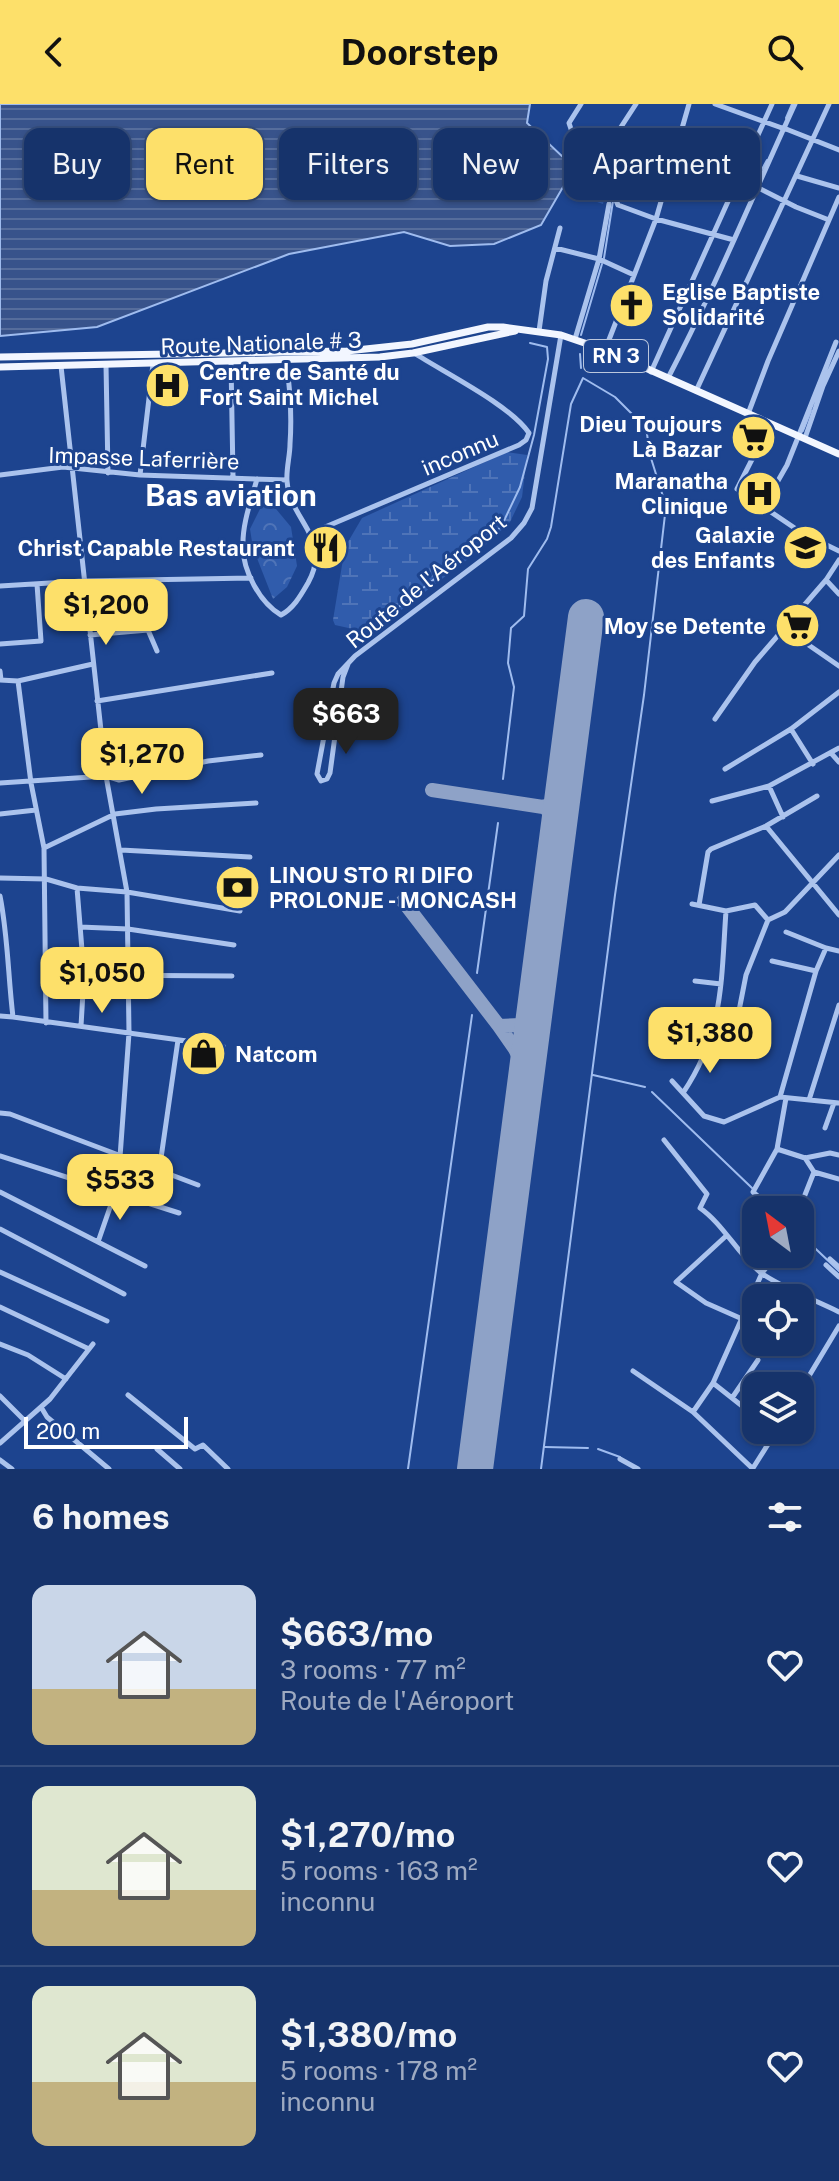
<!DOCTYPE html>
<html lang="en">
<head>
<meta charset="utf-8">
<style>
  body { margin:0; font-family:"Public Sans",sans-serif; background:#1f3b71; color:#f1f3f6; height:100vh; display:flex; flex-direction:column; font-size:30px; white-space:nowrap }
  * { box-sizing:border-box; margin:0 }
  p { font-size:26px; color:#9eaac1 }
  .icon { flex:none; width:44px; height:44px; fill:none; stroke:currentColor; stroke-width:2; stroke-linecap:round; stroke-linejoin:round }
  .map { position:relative; height:1365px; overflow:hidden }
  .panel { display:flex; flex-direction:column; background:#16336b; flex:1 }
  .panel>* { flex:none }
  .guide { position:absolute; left:24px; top:24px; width:792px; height:72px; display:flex; gap:16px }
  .needle { width:52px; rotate:328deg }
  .fabs { position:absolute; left:742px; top:1092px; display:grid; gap:16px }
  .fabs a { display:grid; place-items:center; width:72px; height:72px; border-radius:16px; background:#16336b; box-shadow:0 2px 6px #0004,0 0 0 2px #354e7e; font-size:40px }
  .scale { position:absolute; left:24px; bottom:20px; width:164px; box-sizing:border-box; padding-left:8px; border:4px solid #fff; border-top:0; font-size:22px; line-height:28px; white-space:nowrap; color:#fff; -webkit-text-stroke:6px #1d448f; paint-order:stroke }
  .price { position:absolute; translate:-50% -68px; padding:0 18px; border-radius:16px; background:#fde06a; color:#111; font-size:26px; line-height:52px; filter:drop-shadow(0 2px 4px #0008) }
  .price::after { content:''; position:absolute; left:50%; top:48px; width:24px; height:18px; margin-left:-12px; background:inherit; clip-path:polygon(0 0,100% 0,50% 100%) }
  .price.on { background:#222; color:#fff }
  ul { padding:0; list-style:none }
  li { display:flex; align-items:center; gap:24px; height:200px; padding:0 32px }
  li+li { border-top:2px solid #354e7e }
  li span { display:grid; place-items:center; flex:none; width:224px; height:160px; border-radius:16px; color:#555 }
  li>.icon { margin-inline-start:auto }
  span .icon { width:96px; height:96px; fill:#fffc; stroke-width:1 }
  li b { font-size:34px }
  h2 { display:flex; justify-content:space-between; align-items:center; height:96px; padding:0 32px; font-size:34px }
  .tag { padding:0 28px; border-radius:16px; background:#16336b; box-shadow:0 2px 6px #0004,0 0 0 2px #354e7e; font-size:28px; line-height:72px }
  .tag.on { background:#fde06a; color:#111 }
  header { display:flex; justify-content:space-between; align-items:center; height:104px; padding:0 32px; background:#fde06a; color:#111; font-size:36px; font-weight:700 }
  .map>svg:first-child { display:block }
</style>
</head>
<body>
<header><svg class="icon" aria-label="back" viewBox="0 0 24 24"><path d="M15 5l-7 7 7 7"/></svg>Doorstep<svg class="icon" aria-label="search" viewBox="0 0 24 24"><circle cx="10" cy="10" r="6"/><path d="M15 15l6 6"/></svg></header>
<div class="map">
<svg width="839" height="1365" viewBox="0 0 839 1365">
  <defs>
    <pattern id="forest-crowns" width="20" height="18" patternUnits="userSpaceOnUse" patternTransform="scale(2)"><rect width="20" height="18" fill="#305cac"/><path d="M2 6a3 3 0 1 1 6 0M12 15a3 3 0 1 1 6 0" fill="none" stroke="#4f74b8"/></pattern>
    <pattern id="wetland-marsh" width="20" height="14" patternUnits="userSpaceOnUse" patternTransform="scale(2)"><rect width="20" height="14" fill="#305cac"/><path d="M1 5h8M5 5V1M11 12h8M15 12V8" fill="none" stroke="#4f74b8"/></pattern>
    <pattern id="water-rules" width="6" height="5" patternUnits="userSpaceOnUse" patternTransform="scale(2)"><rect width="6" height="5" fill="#38538b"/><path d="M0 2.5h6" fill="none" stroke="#566d9c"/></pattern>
  </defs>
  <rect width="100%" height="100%" fill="#1d448f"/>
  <path fill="url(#forest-crowns)" d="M266 393 291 423 297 462 287 483 273 495 253 444 250 425Z"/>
  <path fill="url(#wetland-marsh)" d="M507 348 527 351 522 393 510 418 480 446 371 529 335 521 333 516 345 443 362 414Z"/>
  <path fill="#305cac" d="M582 79 606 87 603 100 579 92Z"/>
  <path fill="url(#water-rules)" stroke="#9fbcef" stroke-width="2" d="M0 0H530L527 19 565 55 570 71 541 121 494 140 450 142 404 128 289 150 97 223 0 232Z"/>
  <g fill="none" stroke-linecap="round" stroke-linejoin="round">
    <path stroke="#9fbcef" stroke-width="2" d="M786 14 792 0
      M570 71 598 79
      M755 78 767 56
      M604 154 613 97
      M581 231 602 160
      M580 250 581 264
      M803 327 811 307
      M373 523 501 423 520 383 534 331 548 255 547 243 530 239
      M503 675 514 583 508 559 511 524 524 512 528 465 547 435 551 423 571 300 583 274 615 293 641 319 647 330 650 351 666 402 644 591 615 791 541 1365
      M477 869 498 719
      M593 971 645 983
      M652 988 752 1084
      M800 1130 839 1167
      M545 1343 588 1344
      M598 1345 620 1353
      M408 1365 472 911"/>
    <path stroke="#8ea2c7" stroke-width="14" d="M432 686 543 703 553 700 563 688
      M543 703 554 709 559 723
      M403 797 499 922 515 945 527 970
      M499 922 521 921 534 909"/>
    <path stroke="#8ea2c7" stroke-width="36" d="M475 1365 586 513"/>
    <path stroke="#abc3ed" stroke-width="5" d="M581 0 569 19 574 34 631 39 739 74 796 103 829 116
      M715 0 782 24
      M786 25 839 46
      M617 38 621 23 636 0
      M576 69C599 76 609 77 618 101L656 115 734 136
      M797 72 839 84
      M555 144 599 155 634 171
      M539 227 546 177 560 124
      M575 235 599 155 609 100
      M605 246 656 115 689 0
      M231 258 233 373
      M106 261 108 369
      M61 262 106 672 127 788 129 929 120 1053
      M651 268 772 0
      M668 274C715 184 753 91 795 0
      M696 287 829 0
      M748 310 768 257 839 93
      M770 320 737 385 802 429 839 447
      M805 334 823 282 839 247
      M0 371 63 363 140 371 287 376
      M140 371 153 260
      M257 375C251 397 242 420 243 443 243 467 260 499 281 511 294 504 301 491 308 479 333 433 290 418 287 377 286 365 290 352 290 340 292 312 290 283 286 255
      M763 403 787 361 836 238
      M311 429 519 341 526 336 529 329C510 301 445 269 414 249
      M826 476 839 490
      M0 482 83 477 251 474
      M784 524 839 562
      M90 531 148 526 157 547
      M0 540 41 537 37 480
      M348 560 343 573 330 669 327 675 321 677 317 670 334 579 338 570 355 552 511 434 524 419 532 404 561 231
      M0 567 1 576
      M0 576 18 577 93 560
      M18 577 31 679 44 744 46 919
      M97 597 272 569
      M715 615 755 558 826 476 839 456
      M791 625 813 660
      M831 649 839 658
      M725 665 791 625 839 588
      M0 679 106 672 119 676 208 657 261 651
      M769 682 783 713
      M712 697 769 682 839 644
      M0 710 36 706
      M766 722 839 811
      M44 744 115 710 156 705 256 699
      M121 746 250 753
      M0 774 46 775 77 784 127 788 240 807
      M77 784 84 871 81 922
      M0 792C8 832 8 872 13 913L223 942
      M692 800 726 807
      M699 801 708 748 711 745 766 722 817 692
      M80 823 128 825 234 841
      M786 828 826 844 839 847
      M772 857 816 867
      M84 871 232 872
      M695 877 721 880
      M718 910 737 917 746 871 768 816 785 808 839 751
      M0 912 13 913
      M672 977 704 1012 724 1018 780 993 839 999
      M683 989C724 928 721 877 726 807L755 801 768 816
      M780 993 816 867 826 844
      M809 996 839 901
      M0 1009 10 1010 198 1081
      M825 1024 834 999
      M664 1036 707 1090 700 1104C723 1120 737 1149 760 1168 778 1182 817 1197 839 1208
      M777 1045 805 1054 830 1049 839 1051
      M0 1052 179 1109
      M805 1054 814 1068 839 1075
      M159 1068 178 936
      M0 1088 145 1162
      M774 1106 753 1088 777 1045 786 994
      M799 1106 814 1068
      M0 1125 124 1190
      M726 1132 676 1178 706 1199 740 1214
      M98 1138 115 1089
      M830 1155 839 1163
      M826 1161 839 1173
      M0 1168 107 1217
      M0 1203 89 1245
      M0 1240 28 1251 66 1275
      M633 1267 693 1308 752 1364
      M764 1276 774 1282
      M713 1279 756 1313
      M800 1287 839 1222
      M128 1291 195 1345 203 1341 228 1365
      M0 1292 25 1317
      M732 1294 758 1256
      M41 1303 47 1313 109 1365
      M693 1308 713 1279 762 1169 777 1150
      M0 1339 50 1295 93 1240
      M157 1345 180 1365
      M620 1355 638 1365
      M0 1356 12 1365
      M753 1364 777 1326"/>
    <path stroke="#f2f6ff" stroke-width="7" d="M0 253 347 247 412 240 488 223H503L561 231 605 246 839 350
      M0 263 380 253 413 249 515 227"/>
    <path stroke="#abc3ed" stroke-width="5" d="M782 24 786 25"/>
  </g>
  <defs>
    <symbol id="church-disc" viewBox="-11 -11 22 22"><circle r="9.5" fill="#fde06a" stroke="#1d448f"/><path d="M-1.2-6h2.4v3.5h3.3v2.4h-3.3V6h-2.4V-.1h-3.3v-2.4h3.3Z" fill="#111"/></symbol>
    <symbol id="hospital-disc" viewBox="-11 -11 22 22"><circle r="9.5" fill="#fde06a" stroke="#1d448f"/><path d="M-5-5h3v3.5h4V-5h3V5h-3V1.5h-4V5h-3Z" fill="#111"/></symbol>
    <symbol id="supermarket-disc" viewBox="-11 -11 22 22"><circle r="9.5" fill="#fde06a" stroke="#1d448f"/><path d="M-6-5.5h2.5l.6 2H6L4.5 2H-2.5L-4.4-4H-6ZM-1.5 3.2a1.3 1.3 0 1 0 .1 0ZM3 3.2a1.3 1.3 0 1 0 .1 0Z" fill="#111"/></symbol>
    <symbol id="restaurant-disc" viewBox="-11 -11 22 22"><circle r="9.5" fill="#fde06a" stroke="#1d448f"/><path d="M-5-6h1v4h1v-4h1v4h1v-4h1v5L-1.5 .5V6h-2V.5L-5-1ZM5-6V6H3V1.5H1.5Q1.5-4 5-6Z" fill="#111"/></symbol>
    <symbol id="school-disc" viewBox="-11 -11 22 22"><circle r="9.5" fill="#fde06a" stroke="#1d448f"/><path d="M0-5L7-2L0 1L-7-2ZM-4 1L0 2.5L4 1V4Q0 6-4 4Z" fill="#111"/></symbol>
    <symbol id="bank-disc" viewBox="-11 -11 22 22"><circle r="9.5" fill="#fde06a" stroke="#1d448f"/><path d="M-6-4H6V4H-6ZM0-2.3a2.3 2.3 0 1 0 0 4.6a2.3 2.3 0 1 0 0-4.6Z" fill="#111"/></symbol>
    <symbol id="shop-disc" viewBox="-11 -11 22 22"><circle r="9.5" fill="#fde06a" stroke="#1d448f"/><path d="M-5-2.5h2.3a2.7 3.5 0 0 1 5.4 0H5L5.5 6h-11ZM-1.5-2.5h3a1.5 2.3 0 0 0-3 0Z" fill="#111"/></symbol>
  </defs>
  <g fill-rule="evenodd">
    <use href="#church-disc" x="606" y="176" width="51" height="51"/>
    <use href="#hospital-disc" x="142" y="256" width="51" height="51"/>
    <use href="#supermarket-disc" x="728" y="308" width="51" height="51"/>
    <use href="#hospital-disc" x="734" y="364" width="51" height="51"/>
    <use href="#restaurant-disc" x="300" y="418" width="51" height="51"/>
    <use href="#school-disc" x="780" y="418" width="51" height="51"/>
    <use href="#supermarket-disc" x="772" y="496" width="51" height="51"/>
    <use href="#bank-disc" x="212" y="758" width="51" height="51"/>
    <use href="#shop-disc" x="178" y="924" width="51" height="51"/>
  </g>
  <g text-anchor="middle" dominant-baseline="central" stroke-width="6" stroke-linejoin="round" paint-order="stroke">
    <rect fill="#1d448f" stroke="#bbc7dd" stroke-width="2" x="584" y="236" width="64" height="32" rx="6"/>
    <g font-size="20" font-weight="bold" fill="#fff">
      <text x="616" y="252">RN 3</text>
    </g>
    <g font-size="22" font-weight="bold" fill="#fff" stroke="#1d448f" text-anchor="end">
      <text x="662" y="188" text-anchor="start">Eglise Baptiste<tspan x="662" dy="25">Solidarité</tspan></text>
      <text x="199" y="268" text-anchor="start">Centre de Santé du<tspan x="199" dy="25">Fort Saint Michel</tspan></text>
      <text x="722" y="320">Dieu Toujours<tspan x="722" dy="25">Là Bazar</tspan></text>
      <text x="728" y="377">Maranatha<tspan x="728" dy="25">Clinique</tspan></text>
      <text x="775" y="431">Galaxie<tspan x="775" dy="25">des Enfants</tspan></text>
      <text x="295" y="444">Christ Capable Restaurant</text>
      <text x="766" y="522">Moy se Detente</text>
      <text x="269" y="771" text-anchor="start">LINOU STO RI DIFO<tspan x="269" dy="25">PROLONJE - MONCASH</tspan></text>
      <text x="235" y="950" text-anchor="start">Natcom</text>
    </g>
    <g font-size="22" fill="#fff" stroke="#1d448f">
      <text transform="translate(261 239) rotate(-2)">Route Nationale # 3</text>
      <text transform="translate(460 349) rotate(-23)">inconnu</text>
      <text transform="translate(144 354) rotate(2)">Impasse Laferrière</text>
      <text transform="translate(426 477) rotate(-39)">Route de l'Aéroport</text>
    </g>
    <g font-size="30" font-weight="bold" fill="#fff" stroke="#1d448f">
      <text x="231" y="391">Bas aviation</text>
    </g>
  </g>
</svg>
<div class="fabs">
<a><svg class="needle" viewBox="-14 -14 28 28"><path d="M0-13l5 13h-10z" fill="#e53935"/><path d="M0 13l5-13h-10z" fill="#9eaac1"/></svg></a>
<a><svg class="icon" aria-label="locate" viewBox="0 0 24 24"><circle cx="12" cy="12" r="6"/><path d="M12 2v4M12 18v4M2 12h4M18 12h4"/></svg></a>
<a><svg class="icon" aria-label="layers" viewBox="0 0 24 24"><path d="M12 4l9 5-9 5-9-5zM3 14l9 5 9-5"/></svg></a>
</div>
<div class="scale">200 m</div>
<b class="price" style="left:106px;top:543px">$1,200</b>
<b class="price on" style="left:346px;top:652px">$663</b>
<b class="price" style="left:142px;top:692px">$1,270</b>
<b class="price" style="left:102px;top:911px">$1,050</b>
<b class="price" style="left:710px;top:971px">$1,380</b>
<b class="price" style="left:120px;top:1118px">$533</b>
<div class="guide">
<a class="tag">Buy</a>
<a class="tag on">Rent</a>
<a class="tag">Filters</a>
<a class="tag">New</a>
<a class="tag">Apartment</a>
</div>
</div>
<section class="panel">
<h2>6 homes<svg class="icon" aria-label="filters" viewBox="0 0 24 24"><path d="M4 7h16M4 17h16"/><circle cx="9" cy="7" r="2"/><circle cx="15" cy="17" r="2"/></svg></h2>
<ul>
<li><span style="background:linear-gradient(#c9d6e8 65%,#c2b280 0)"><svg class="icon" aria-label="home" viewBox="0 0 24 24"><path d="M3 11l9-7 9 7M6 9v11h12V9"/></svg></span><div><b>$663/mo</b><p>3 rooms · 77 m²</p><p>Route de l'Aéroport</p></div><svg class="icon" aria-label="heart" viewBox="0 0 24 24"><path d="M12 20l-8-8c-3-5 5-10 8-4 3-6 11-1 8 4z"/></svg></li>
<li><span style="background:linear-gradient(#dfe7d0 65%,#c2b280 0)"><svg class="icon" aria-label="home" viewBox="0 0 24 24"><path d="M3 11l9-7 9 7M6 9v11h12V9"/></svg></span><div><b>$1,270/mo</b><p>5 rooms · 163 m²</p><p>inconnu</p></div><svg class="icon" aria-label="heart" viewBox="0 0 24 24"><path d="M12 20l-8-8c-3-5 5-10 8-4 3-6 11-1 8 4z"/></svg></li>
<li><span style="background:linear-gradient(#dfe7d0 60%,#c2b280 0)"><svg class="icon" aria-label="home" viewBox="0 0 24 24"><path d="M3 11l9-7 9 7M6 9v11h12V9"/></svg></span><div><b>$1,380/mo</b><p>5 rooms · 178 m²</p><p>inconnu</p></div><svg class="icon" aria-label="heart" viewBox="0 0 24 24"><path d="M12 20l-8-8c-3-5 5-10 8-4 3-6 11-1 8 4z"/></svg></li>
</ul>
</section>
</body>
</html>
